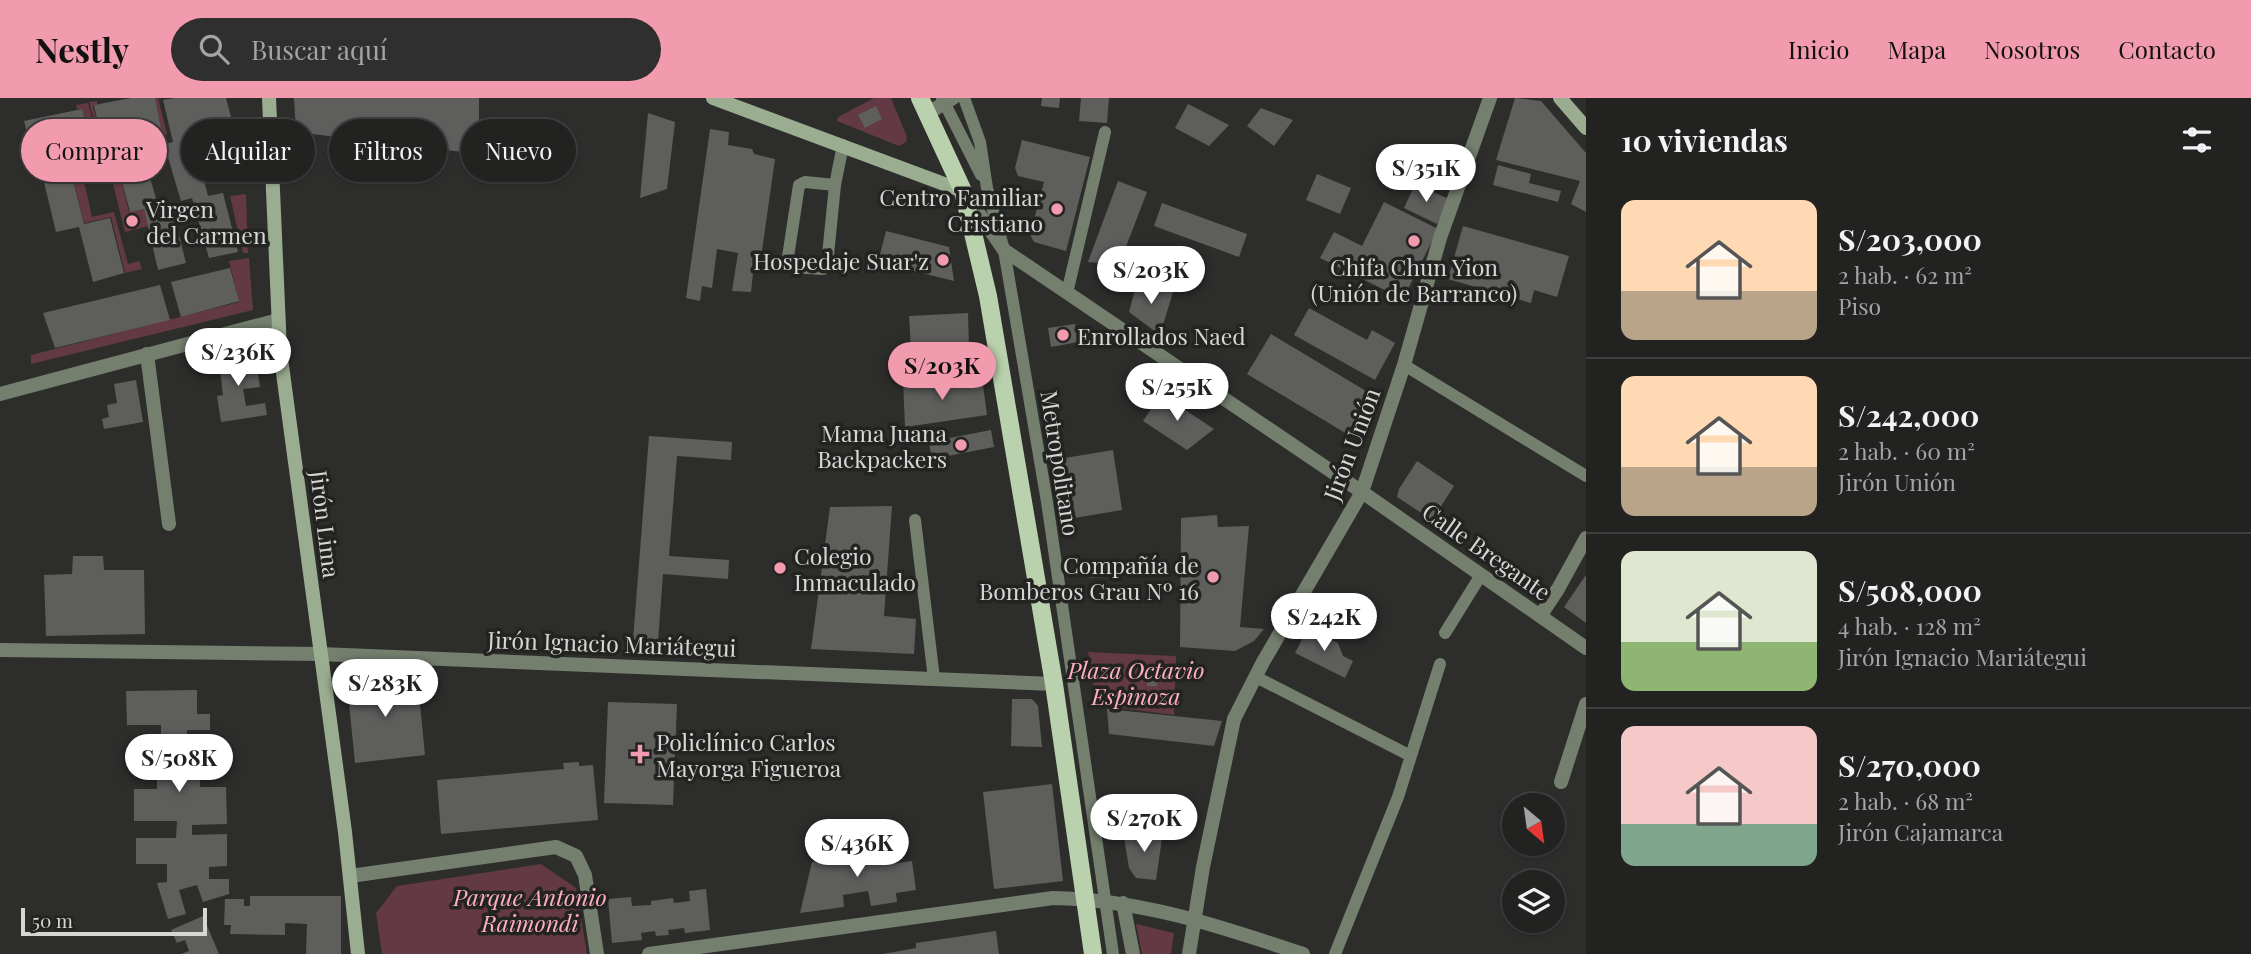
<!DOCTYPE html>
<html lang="es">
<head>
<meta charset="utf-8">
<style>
  body { margin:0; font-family:"Playfair Display",serif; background:#2e2f2e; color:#f1f3f6; height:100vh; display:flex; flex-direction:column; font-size:26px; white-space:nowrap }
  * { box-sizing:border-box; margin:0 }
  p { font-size:23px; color:#a2a4a5 }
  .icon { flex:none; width:38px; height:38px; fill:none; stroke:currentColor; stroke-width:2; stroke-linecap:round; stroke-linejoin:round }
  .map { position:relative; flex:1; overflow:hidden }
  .drawer { display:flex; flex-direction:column; background:#222221; width:665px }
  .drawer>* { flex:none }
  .hud { position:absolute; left:21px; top:21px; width:665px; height:63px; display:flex; gap:14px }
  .needle { width:46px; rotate:151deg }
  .controls { position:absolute; left:1502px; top:695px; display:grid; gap:14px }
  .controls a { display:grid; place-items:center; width:63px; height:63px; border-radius:50%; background:#222221; box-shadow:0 2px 5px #0004,0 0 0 2px #3f3f3f; font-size:35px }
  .scale { position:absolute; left:21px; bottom:18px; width:186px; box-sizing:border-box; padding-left:7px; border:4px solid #d6d7d5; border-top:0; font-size:19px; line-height:24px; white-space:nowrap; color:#d6d7d5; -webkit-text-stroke:5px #232422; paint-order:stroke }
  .price { position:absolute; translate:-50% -60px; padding:0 16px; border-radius:24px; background:#fff; color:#222; font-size:23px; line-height:46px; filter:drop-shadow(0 2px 4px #0008) }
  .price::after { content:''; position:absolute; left:50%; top:42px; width:21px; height:16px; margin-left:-10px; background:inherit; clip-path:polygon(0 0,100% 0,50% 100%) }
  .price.selected { background:#f29aae; color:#111 }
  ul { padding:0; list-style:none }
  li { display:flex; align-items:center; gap:21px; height:175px; padding:0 35px }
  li+li { border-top:2px solid #3f3f3f }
  li span { display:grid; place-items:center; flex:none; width:196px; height:140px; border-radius:14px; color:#555 }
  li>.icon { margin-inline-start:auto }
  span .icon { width:84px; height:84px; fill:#fffc; stroke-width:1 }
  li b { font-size:30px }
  h2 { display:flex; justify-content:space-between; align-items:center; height:84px; padding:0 35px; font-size:30px }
  .pill { padding:0 24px; border-radius:32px; background:#222221; box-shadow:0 2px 5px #0004,0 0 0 2px #3f3f3f; font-size:24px; line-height:63px }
  .pill.selected { background:#f29aae; color:#111 }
  header { display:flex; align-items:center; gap:42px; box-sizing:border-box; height:98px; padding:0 35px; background:#f29aae; color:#111 }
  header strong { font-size:33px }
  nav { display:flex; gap:38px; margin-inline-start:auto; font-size:24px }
  .search { width:490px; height:63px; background:#2e2f2e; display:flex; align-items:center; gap:18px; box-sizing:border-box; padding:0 24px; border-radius:38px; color:#a2a4a5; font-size:26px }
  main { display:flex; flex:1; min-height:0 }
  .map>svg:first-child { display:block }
</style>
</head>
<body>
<header>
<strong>Nestly</strong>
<div class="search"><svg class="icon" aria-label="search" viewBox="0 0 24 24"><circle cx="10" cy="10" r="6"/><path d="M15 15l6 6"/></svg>Buscar aquí</div>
<nav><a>Inicio</a><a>Mapa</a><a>Nosotros</a><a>Contacto</a></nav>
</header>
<main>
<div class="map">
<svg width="1586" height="856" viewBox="0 0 1586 856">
  <rect width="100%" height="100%" fill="#2d2e2c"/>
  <path fill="#633943" d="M155 0H158L167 36 102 51 89 4 97 3V6L93 8 102 43 161 30Z
    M874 0H891L907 39 906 44 899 48 837 23 838 19Z
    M88 5 101 55 36 71 34 62 94 49 82 11H77L76 7Z
    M245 21 246 29 200 37 199 30Z
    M144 47 146 53 143 54 142 51 115 57 129 114 144 111 148 128 125 134 105 55Z
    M80 65 92 119 114 114 128 166 139 163 142 171 125 175 111 119 84 125 70 70 42 79V81L39 82 37 75Z
    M246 96 248 155H243L230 98Z
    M249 160 253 212 31 266V257L239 204 229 163Z
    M1088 554 1176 558 1174 617 1097 607Z
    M541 766 576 790 587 856H382L376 815 397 788Z
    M1136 826 1174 835 1171 856H1142Z"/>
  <path fill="#5e5f5d" d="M131 0H155L161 30 102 43 94 7Z
    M175 0H226L231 19 190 28 208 98 223 95 238 154 209 160 192 100 181 103 164 46 173 44 163 2Z
    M294 0H479V56L296 34Z
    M1042 0H1060L1059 10 1041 8Z
    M1081 0H1109L1107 25 1079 23Z
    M1515 0 1541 3 1586 55V114L1571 106 1580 83 1496 62Z
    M1188 6 1229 27 1209 48 1175 30Z
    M876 8 882 21 865 30 858 17Z
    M1261 10 1293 22 1274 48 1247 28Z
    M82 11 93 49 34 62 24 23Z
    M648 15 675 24 667 91 640 100Z
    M710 31 729 34 728 47 752 51 754 56 775 61 759 174 753 175 751 194 732 193 738 155 717 151 712 190 702 188 700 203 686 200Z
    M1022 42 1090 59 1066 153 1034 144 1030 137 1044 84 1018 78 1015 70Z
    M142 51 158 108 171 105 186 165 158 172 144 111 130 114 115 57Z
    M1498 67 1531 76 1529 85 1561 93 1558 104 1493 87Z
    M70 71 84 126 110 120 124 175 93 184 79 129 56 134 43 80Z
    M1317 76 1351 90 1340 116 1306 102Z
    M1118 83 1147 94 1119 167 1088 164Z
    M1415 86 1449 101 1437 126 1404 110Z
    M1384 104 1438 131 1403 201 1320 160 1334 134 1362 148Z
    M1162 105 1247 136 1239 159 1154 128Z
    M1463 128 1569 158 1557 199 1534 192 1531 205 1448 181Z
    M886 133 949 149 954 183 878 164Z
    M230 170 239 203 181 219 171 184Z
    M1137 184 1173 194 1160 237 1129 214Z
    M160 187 170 222 55 250 43 215Z
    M1309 210 1367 242 1372 232 1395 245 1375 282 1294 237Z
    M968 215 969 248 911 251 909 218Z
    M1075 226 1078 244 1051 249 1048 230Z
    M1271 236 1371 296 1347 336 1247 276Z
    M255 257 260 289 243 291 246 308 265 305 267 317 221 324 217 298 223 297 220 272H214L213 263Z
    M136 282 143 324 104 331 102 321 109 319 107 307 117 305 114 286Z
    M903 282 983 287 987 317 905 329Z
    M1161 296 1214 331 1187 352 1143 323Z
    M991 332 994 349 932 361 929 344Z
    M649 338 732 344 731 362 677 358 669 458 729 462 728 481 663 476 658 544 633 542Z
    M1113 352 1122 412 1068 421 1059 361Z
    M1417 363 1454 388 1432 422 1397 399 1399 391Z
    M892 408 884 518 916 521 914 556 811 551 830 409Z
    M1217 417 1218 429 1249 428 1240 529 1264 531 1254 543 1235 553 1180 549 1181 420Z
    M73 458H103L104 472H144L145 536 46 538 44 477 72 476Z
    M1121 461 1122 479 1090 480 1086 463Z
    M1586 477V525L1564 509Z
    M1308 530 1338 545 1343 558 1353 563 1345 580 1295 555Z
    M1147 577 1158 578 1157 588H1147Z
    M354 578 411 579 410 592 420 606 425 657 355 665 347 585Z
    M197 592V616H210V632H187V638L218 637 219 680 200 681V689H226L227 726 192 727V737L227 736V768L209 769V781H229V796L203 804 197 787 179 792 186 816 168 821 157 785 167 784V766H136V740H176L177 723H134V691H157V673H132V642H161V627H127L126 593Z
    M1012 601H1032L1038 608 1042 649 1011 648Z
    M608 604 677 606 673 707 604 705Z
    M1107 611 1222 623 1214 648 1109 636Z
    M579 664V668L593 667 598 722 441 736 437 682 564 671 563 665Z
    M1052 686 1063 783 994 791 983 694Z
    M1163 733 1156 782 1136 780 1129 770 1124 739Z
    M869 747V751L889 748 891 766 912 763 916 792 896 795 897 804 871 808 868 793 843 797 844 809 800 815 812 764 837 760 836 752Z
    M706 791 710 832 685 835 684 830 668 832 669 837 656 838 655 833 641 835 642 842 612 845 608 801 631 799 632 808 651 807V803L673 800 674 805 690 803 689 793Z
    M250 798H341V856H306L307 826 285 825V837L230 836 231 827H224L225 801H244V808H250Z
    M203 818 219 856H181L189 853 185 842 177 845 171 832Z
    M996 833 999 856H883L916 850V845Z"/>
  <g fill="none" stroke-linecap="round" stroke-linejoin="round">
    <path stroke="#747f6e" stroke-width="12" d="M942 0 981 77
      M964 0 980 44 987 90 1004 152 1047 404 1113 856
      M835 87 805 84 799 87 788 159 793 169 823 171 827 167 835 87 843 47
      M1067 195 1105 34
      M1404 267 1586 378
      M915 422 934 581
      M1445 535 1481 477
      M1256 579 1411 658
      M1335 856 1398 699 1440 566"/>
    <path stroke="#747f6e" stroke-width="14" d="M928 15 953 0
      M966 97 1004 152 1362 394 1586 550
      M147 256 169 426
      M0 296 278 222
      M1540 518 1558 491 1586 440
      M0 552 320 556 1054 586
      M1561 684 1586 606
      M350 778 556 749 576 758 585 777 597 856
      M1123 805 1133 856
      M649 856 1053 800C1143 802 1219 828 1303 856
      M1189 856 1203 769 1234 621 1263 564 1362 394 1404 267 1440 140 1490 0"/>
    <path stroke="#9bad91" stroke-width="14" d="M269 0 280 253 345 734 358 856
      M713 0 963 93
      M1560 0 1586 30"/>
    <path stroke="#b9d1ad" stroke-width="18" d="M920 0 963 93 988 198 1054 586 1093 856"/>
  </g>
  <g fill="#f29aae" stroke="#232422" stroke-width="2.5">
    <circle cx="1057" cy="111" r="7"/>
    <circle cx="132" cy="123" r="7"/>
    <circle cx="1414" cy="143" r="7"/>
    <circle cx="943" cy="162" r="7"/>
    <circle cx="1063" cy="237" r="7"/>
    <circle cx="961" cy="347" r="7"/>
    <circle cx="780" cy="470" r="7"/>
    <circle cx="1213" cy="479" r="7"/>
    <path d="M636.5 645.5h7v7h7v7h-7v7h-7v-7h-7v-7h7z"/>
  </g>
  <g text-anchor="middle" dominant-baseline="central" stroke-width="7" stroke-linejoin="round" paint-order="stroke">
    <g font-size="23" fill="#d6d7d5" stroke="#232422" text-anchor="end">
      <text x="1043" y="98">Centro Familiar<tspan x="1043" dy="26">Cristiano</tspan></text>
      <text x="146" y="110" text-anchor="start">Virgen<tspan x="146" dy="26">del Carmen</tspan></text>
      <text x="929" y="162">Hospedaje Suar'z</text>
      <text x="1414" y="168" text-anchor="middle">Chifa Chun Yion<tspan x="1414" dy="26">(Unión de Barranco)</tspan></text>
      <text x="1077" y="237" text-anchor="start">Enrollados Naed</text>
      <text x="947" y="334">Mama Juana<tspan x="947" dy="26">Backpackers</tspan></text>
      <text x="794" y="457" text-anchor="start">Colegio<tspan x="794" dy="26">Inmaculado</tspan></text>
      <text x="1199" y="466">Compañía de<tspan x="1199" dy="26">Bomberos Grau Nº 16</tspan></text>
      <text x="656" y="643" text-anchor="start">Policlínico Carlos<tspan x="656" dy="26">Mayorga Figueroa</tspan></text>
    </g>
    <g font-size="23" fill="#d6d7d5" stroke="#232422">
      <text transform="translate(1351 346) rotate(-69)">Jirón Unión</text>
      <text transform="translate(1061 365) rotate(81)">Metropolitano</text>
      <text transform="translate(326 426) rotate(83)">Jirón Lima</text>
      <text transform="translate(1487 453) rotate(35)">Calle Bregante</text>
      <text transform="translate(612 545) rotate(2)">Jirón Ignacio Mariátegui</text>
    </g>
    <g font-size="23" font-style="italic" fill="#ffafc0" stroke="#232422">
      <text x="1136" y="571">Plaza Octavio<tspan x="1136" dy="26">Espinoza</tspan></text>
      <text x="530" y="798">Parque Antonio<tspan x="530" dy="26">Raimondi</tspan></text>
    </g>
  </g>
</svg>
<div class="controls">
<a><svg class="needle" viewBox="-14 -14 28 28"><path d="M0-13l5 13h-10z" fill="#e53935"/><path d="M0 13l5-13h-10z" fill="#a2a4a5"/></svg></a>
<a><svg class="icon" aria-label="layers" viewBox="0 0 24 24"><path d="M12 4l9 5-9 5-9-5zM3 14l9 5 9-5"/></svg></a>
</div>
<div class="scale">50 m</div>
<b class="price" style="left:1426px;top:106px">S/351K</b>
<b class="price" style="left:1151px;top:208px">S/203K</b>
<b class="price" style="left:238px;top:290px">S/236K</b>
<b class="price selected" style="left:942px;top:304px">S/203K</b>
<b class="price" style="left:1177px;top:325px">S/255K</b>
<b class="price" style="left:1324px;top:555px">S/242K</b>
<b class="price" style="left:385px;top:621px">S/283K</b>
<b class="price" style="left:179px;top:696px">S/508K</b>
<b class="price" style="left:1144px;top:756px">S/270K</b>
<b class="price" style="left:857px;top:781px">S/436K</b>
<div class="hud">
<a class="pill selected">Comprar</a>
<a class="pill">Alquilar</a>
<a class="pill">Filtros</a>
<a class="pill">Nuevo</a>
</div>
</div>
<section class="drawer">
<h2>10 viviendas<svg class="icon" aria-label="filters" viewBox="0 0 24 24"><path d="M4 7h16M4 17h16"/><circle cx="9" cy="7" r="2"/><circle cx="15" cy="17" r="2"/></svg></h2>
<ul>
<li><span style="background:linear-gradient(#ffd9b3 65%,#b9a48a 0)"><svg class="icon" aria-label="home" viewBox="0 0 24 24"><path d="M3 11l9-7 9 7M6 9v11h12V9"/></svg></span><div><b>S/203,000</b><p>2 hab. · 62 m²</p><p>Piso</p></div></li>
<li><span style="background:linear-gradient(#ffd9b3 65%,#b9a48a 0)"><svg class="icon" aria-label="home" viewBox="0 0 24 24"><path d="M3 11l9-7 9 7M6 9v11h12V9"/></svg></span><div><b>S/242,000</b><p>2 hab. · 60 m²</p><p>Jirón Unión</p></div></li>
<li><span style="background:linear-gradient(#dfe7d0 65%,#8fb573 0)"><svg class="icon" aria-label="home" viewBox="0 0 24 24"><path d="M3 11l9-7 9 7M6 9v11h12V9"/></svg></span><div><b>S/508,000</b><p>4 hab. · 128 m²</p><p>Jirón Ignacio Mariátegui</p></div></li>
<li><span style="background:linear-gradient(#f6c9c9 70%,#7fa58c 0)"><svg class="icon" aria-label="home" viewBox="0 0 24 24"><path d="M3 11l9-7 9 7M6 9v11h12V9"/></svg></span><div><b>S/270,000</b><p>2 hab. · 68 m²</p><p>Jirón Cajamarca</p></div></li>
</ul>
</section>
</main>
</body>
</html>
